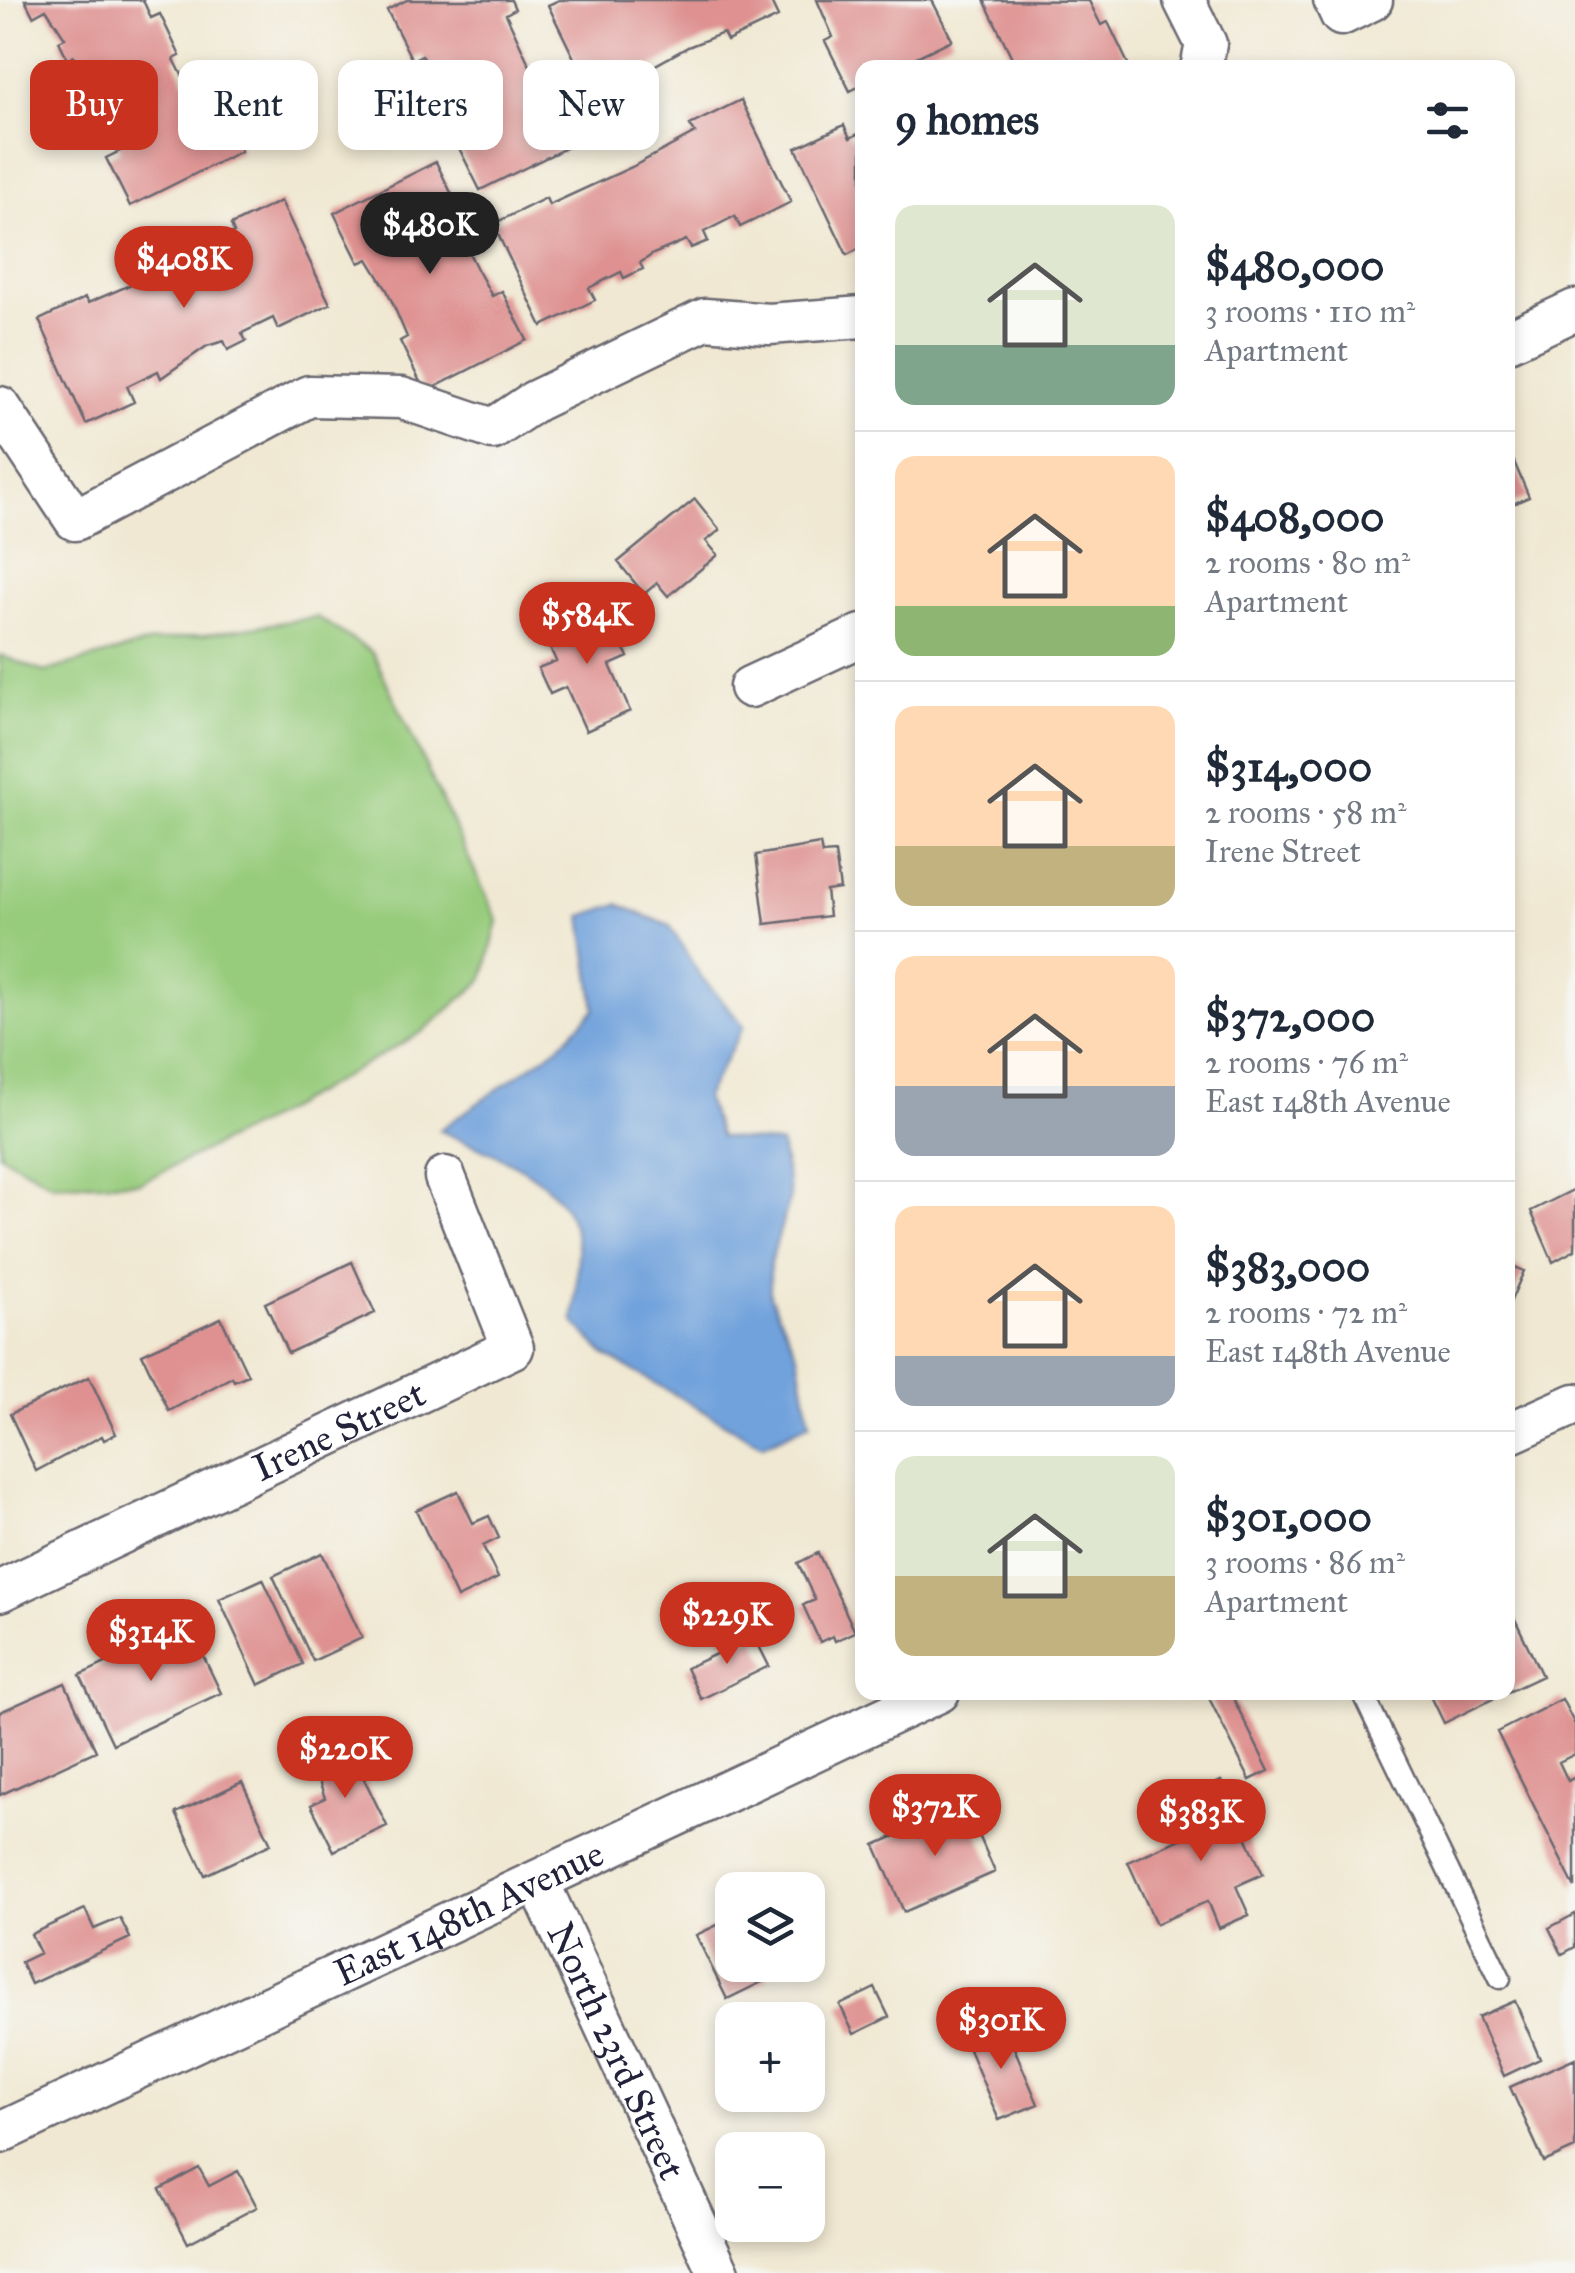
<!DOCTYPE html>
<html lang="en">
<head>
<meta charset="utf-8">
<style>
  body { margin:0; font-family:"IM FELL Great Primer",serif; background:#f6f6f7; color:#1f2937; height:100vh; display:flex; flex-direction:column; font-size:38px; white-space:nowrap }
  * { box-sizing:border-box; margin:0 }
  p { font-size:32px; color:#747a83 }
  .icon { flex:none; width:55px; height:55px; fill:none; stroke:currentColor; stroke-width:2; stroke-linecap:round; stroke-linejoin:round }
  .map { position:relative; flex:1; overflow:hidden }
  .panel { position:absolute; left:855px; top:60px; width:660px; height:1640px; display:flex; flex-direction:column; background:#fff; border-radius:20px; box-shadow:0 5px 15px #0003 }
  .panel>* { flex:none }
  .hud { position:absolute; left:30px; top:60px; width:675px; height:90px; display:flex; gap:20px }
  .controls { position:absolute; left:715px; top:1872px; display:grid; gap:20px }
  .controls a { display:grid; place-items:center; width:110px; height:110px; border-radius:20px; background:#fff; box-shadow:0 5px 15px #0003; font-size:50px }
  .price { position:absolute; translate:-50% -85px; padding:0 22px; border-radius:35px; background:#c8321e; color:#fff; font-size:32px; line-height:65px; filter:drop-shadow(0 2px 5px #0008) }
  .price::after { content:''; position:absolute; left:50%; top:60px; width:30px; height:22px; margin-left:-15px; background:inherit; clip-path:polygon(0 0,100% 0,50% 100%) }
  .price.current { background:#222; color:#fff }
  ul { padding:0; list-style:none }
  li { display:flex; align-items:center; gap:30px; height:250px; padding:0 40px }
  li+li { border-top:2px solid #e0e1e3 }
  li span { display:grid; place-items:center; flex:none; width:280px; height:200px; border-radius:20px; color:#555 }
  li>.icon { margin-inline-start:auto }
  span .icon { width:120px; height:120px; fill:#fffc; stroke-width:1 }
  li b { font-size:42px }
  h2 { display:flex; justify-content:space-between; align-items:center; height:120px; padding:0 40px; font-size:42px }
  .tag { padding:0 35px; border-radius:20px; background:#fff; box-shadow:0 5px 15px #0003; font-size:35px; line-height:90px }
  .tag.current { background:#c8321e; color:#fff }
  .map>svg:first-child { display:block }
</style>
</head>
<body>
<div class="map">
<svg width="1575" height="2273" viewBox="0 0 1575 2273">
  <rect width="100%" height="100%" fill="#f6f6f2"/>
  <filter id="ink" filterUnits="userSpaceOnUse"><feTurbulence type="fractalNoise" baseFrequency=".01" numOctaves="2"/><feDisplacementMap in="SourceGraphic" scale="20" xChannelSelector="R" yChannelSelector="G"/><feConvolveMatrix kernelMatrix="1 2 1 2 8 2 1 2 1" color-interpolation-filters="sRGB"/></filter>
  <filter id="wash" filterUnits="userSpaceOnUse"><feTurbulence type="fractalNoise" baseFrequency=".0048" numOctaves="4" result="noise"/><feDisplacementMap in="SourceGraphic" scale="40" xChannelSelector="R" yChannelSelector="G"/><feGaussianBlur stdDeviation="2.25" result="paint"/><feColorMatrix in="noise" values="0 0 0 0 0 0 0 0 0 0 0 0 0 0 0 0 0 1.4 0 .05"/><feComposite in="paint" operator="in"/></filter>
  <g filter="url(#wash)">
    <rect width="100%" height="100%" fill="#f0e8d2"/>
    <path fill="#98cc7d" stroke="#5d775c" stroke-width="2.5" d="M317 617 373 653 498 921 483 980 422 1032 271 1118 141 1182 53 1184 0 1154V655L44 672 148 643Z"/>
    <path fill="#71a2dc" stroke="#4a628c" stroke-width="2.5" d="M618 904 670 926 699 974 744 1026 705 1097 720 1137 781 1144 790 1197 770 1264V1296L798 1355 810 1423 763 1445 604 1354 574 1322C575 1297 580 1269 577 1244 570 1175 492 1155 439 1130L557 1048 595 1009 582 916Z"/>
    <g id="blocks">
      <path fill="#de9190" d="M25 0H143L151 18 160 14 180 56 174 59 191 93 194 92 203 109 217 102 241 151 130 206 106 158 120 151 117 137 108 119 99 124 84 69 74 56 68 60 59 41 65 38 46 9 33 16Z
        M407 0H511L515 9 506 14 529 64 546 93 556 87 582 140 480 190 454 138 461 134 440 87 422 55 412 60 387 10Z
        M559 0H770L778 17 727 41 723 33 688 47 643 72 648 82 598 107 548 5Z
        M817 0H932L952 40 894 68H862V85L850 91 825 41 833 37Z
        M984 0 1089 1 1101 25 1108 22 1130 68H1017Z
        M741 100 791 202 740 227 735 216 704 232 708 241 691 248 686 240 653 254 640 263 643 269 624 278 621 272 589 288 595 300 542 326 493 224 546 198 549 205 632 167 695 133 690 125Z
        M844 125 850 138 862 132V247L847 255 796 148Z
        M436 162 461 213 452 218 476 267 492 296 502 291 527 340 425 392 400 341 407 337 387 290 368 259 359 263 334 213Z
        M281 201 330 304 278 329 273 318 242 333 246 341 228 350 224 341 207 346 161 378 158 371 127 386 134 402 86 424 39 320 85 298 88 303 156 274 234 233 231 225Z
        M1512 457 1529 497 1508 506V459Z
        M695 499 720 530 706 541 718 555 668 596 657 583 644 594 618 562Z
        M607 611 628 657 610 665 630 711 586 731 566 687 550 694 538 668 556 661 543 632 587 612 591 619Z
        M820 844 822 854 835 853 840 889 826 891 829 916 765 924 756 855Z
        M1575 1189V1250L1553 1262 1531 1211Z
        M352 1262 375 1313 288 1353 265 1303Z
        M1508 1264 1524 1271 1508 1307Z
        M221 1318 248 1375 234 1381 232 1377 169 1411 142 1354Z
        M89 1377 116 1434 104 1440 102 1436 36 1471 10 1414Z
        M458 1491 473 1523 489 1516 499 1538 483 1546 498 1578 457 1598 416 1510Z
        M322 1553 362 1638 313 1661 273 1576Z
        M818 1553 855 1632 835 1641 833 1636 820 1642 803 1605 815 1600 798 1563Z
        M263 1579 303 1664 259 1685 219 1599Z
        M1514 1617 1542 1676 1508 1692V1620Z
        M188 1624 221 1693 113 1744 80 1675Z
        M754 1636 769 1666 701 1699 686 1668Z
        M65 1683 96 1751 0 1795V1712Z
        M1206 1692H1230L1269 1771 1250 1780Z
        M1429 1692H1507L1444 1723Z
        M1562 1699 1575 1725V1754L1559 1762 1568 1781 1575 1777V1888L1497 1732Z
        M343 1747 351 1762 355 1760 387 1826 334 1851 311 1805 325 1798 312 1762Z
        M1221 1781 1263 1874 1236 1886 1249 1915 1219 1928 1208 1901 1156 1924 1128 1862 1203 1829 1188 1797Z
        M242 1782 271 1844 205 1875 176 1813Z
        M966 1805 995 1872 904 1912 875 1845Z
        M85 1909 94 1929 120 1918 130 1938 31 1984 21 1962 40 1953 31 1934Z
        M1575 1914V1947L1562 1954 1549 1928Z
        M732 1918V1965H760L768 1979 727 1999 696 1935Z
        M875 1988 889 2017 854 2034 840 2005Z
        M1515 2001 1540 2059 1504 2076 1478 2017Z
        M1004 2024 1038 2104 999 2120 965 2040Z
        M1575 2058V2148L1544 2162 1510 2087Z
        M199 2168 209 2186 238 2171 257 2207 188 2243 160 2189Z"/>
    </g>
  </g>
  <g filter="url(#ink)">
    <use href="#blocks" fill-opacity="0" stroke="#6a6770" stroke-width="2.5"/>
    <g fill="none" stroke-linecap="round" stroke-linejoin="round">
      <defs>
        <path id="service" d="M1362 1692 1500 1978"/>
        <g id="minor">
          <path d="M1184 0 1206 44 1201 68"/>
          <path d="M1334 0 1341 15 1372 0"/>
          <path d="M1508 341 1575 310"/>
          <path d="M0 407 75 520 309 396 401 398 493 429 535 401 705 319 769 324 862 317"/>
          <path d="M750 687 862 635"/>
          <path d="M1508 1434 1575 1404"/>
          <path id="s1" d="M0 1591 513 1348 445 1177"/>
          <path id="s2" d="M539 1883 719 2273"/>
          <path id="s3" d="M0 2133 939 1692"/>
        </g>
      </defs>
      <use href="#service" stroke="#6a6770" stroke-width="25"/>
      <use href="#minor" stroke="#6a6770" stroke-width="45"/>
      <use href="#service" stroke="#fff" stroke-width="20"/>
      <use href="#minor" stroke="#fff" stroke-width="40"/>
    </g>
  </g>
  <g text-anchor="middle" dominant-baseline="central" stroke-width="9" stroke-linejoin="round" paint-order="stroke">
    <g font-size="38" fill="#22223b" stroke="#f6f6f2">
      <text stroke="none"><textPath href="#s1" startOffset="375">Irene Street</textPath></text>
      <text stroke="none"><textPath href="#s3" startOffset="518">East 148th Avenue</textPath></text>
      <text stroke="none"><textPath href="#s2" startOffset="185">North 23rd Street</textPath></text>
    </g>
  </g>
</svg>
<div class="controls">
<a><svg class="icon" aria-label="layers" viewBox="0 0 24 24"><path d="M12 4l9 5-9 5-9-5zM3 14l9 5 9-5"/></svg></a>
<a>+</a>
<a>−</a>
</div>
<b class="price current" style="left:430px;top:277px">$480K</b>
<b class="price" style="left:184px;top:311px">$408K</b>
<b class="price" style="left:587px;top:667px">$584K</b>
<b class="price" style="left:727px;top:1667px">$229K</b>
<b class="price" style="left:151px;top:1684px">$314K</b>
<b class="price" style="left:345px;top:1801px">$220K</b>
<b class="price" style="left:935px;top:1859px">$372K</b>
<b class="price" style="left:1201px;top:1864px">$383K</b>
<b class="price" style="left:1001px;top:2072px">$301K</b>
<div class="hud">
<a class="tag current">Buy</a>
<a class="tag">Rent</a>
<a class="tag">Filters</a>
<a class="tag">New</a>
</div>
<section class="panel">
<h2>9 homes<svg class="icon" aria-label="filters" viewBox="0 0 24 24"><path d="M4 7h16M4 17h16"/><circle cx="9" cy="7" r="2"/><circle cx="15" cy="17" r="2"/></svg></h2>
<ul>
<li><span style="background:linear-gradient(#dfe7d0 70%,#7fa58c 0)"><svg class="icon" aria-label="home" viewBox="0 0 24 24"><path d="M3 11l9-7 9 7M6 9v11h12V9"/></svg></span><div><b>$480,000</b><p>3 rooms · 110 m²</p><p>Apartment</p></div></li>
<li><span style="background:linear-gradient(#ffd9b3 75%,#8fb573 0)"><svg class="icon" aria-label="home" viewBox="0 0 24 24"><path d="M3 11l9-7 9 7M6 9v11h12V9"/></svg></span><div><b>$408,000</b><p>2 rooms · 80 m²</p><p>Apartment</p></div></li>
<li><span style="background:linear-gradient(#ffd9b3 70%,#c2b280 0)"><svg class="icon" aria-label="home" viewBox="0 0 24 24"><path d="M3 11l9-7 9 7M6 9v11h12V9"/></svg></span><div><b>$314,000</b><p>2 rooms · 58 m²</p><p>Irene Street</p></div></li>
<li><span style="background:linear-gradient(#ffd9b3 65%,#9aa5b1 0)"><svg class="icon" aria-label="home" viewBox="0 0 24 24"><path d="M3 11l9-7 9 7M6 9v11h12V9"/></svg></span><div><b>$372,000</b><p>2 rooms · 76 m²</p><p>East 148th Avenue</p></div></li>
<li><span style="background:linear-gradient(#ffd9b3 75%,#9aa5b1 0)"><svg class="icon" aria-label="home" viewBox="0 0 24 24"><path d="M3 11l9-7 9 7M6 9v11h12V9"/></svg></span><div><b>$383,000</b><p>2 rooms · 72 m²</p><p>East 148th Avenue</p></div></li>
<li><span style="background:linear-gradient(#dfe7d0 60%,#c2b280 0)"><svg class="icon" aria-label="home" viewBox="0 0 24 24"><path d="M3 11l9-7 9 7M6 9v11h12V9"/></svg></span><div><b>$301,000</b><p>3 rooms · 86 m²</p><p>Apartment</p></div></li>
</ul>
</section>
</div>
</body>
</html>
